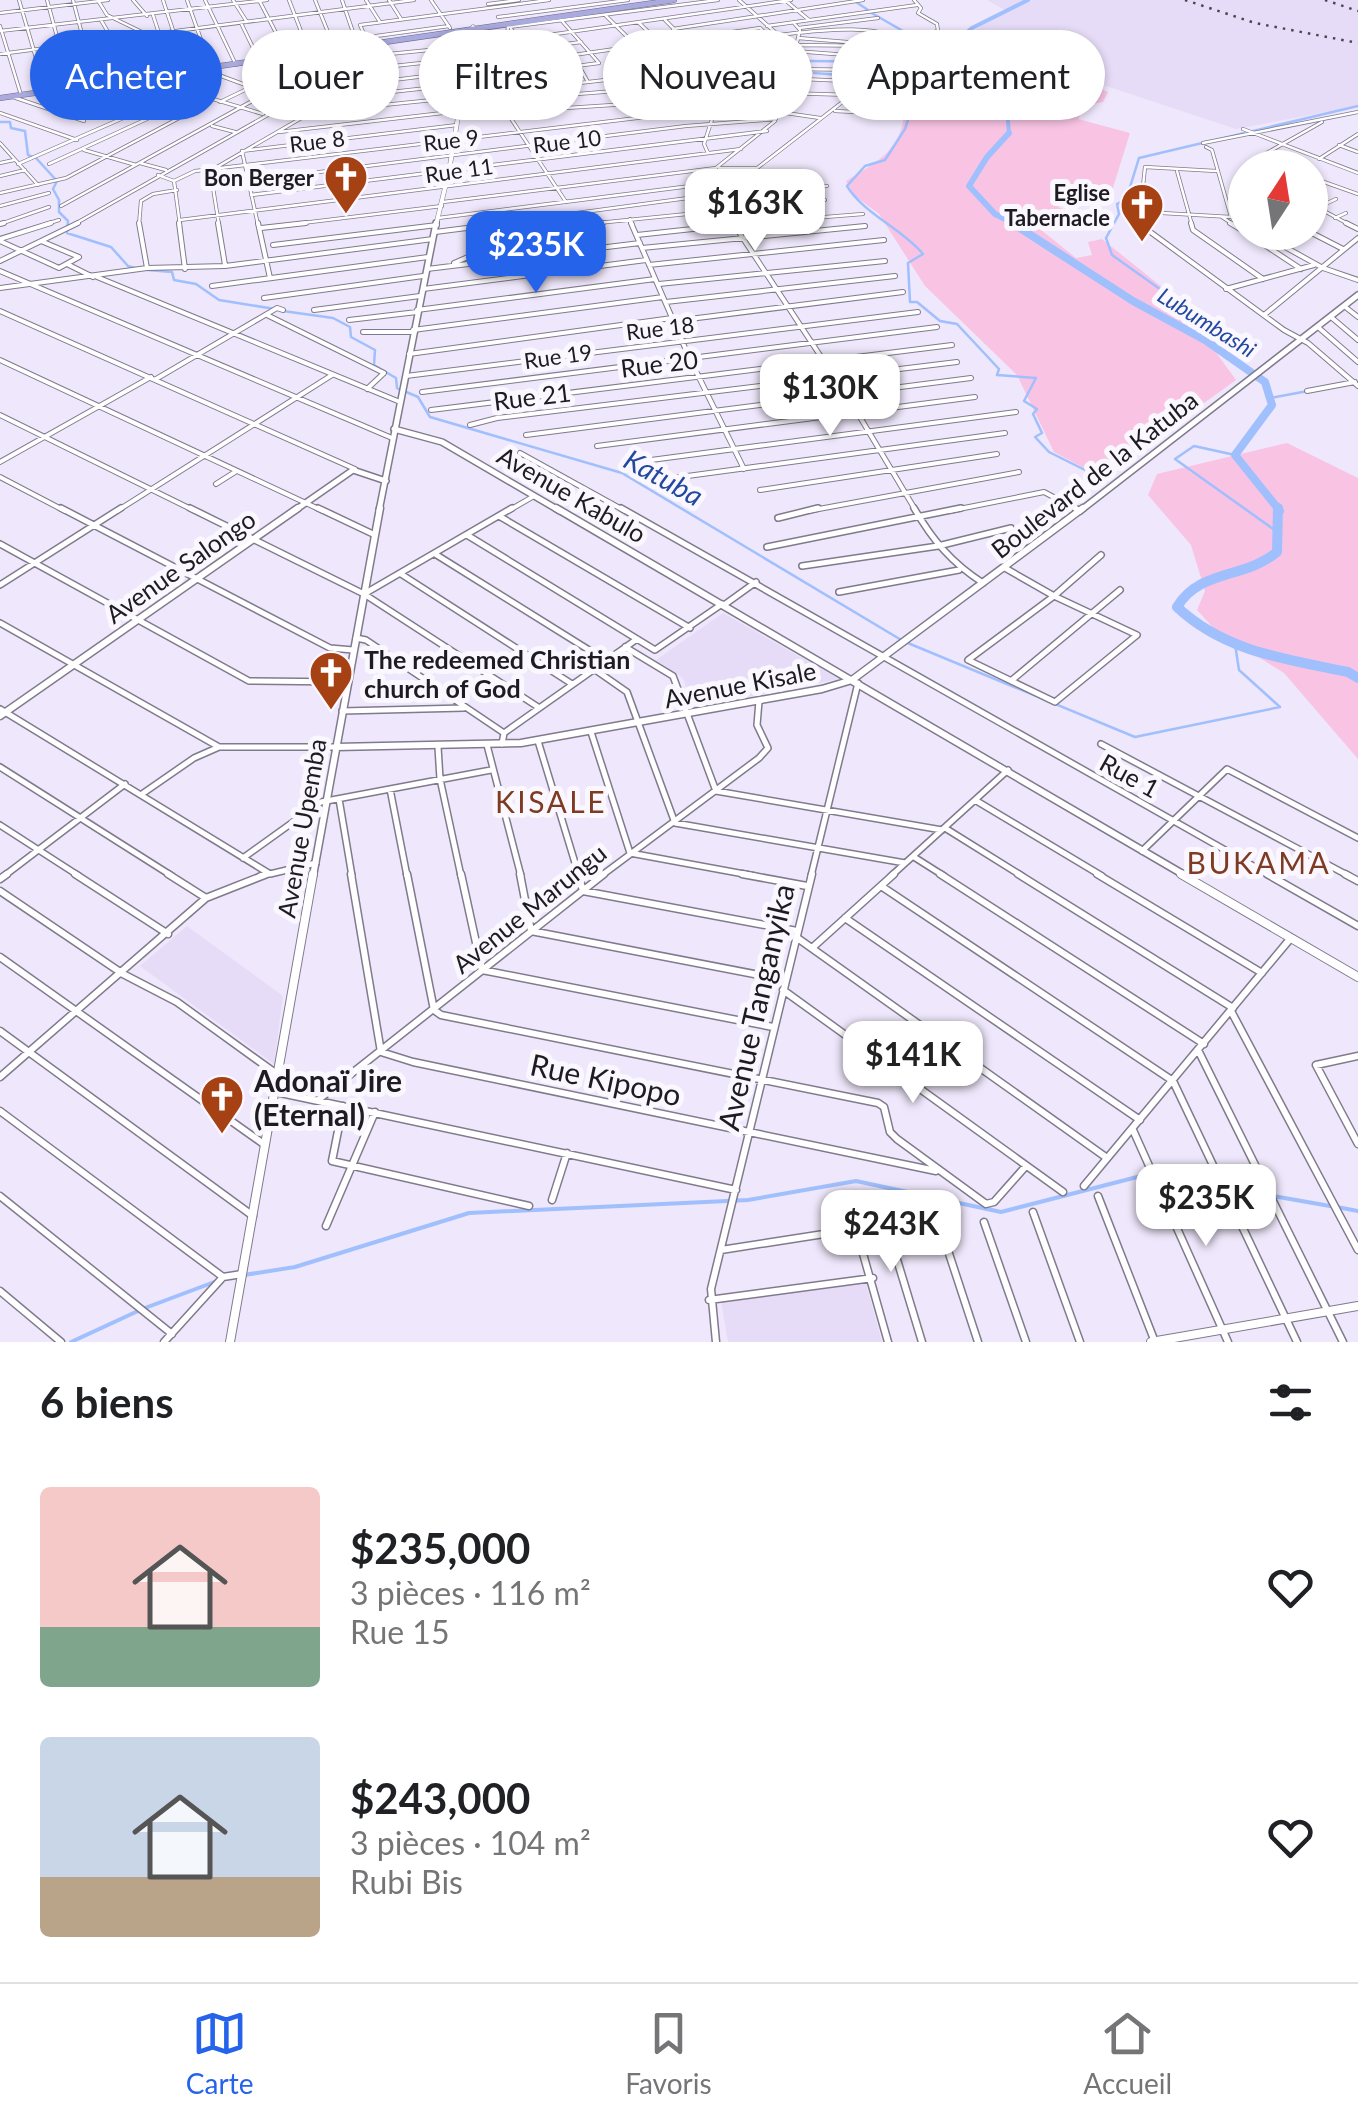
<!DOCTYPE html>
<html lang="fr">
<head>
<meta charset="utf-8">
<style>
  body { margin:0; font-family:Lato,sans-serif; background:#f6f6f6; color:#202124; height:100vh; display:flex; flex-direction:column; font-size:38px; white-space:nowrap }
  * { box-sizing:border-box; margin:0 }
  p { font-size:32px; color:#757577 }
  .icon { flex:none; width:55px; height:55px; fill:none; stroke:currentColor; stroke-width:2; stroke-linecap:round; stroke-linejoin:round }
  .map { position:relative; height:1342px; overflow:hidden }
  .side { display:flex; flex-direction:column; background:#fff; flex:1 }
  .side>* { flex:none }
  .guide { position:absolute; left:30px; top:30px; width:1300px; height:90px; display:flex; gap:20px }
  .needle { width:65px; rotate:12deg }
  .fabs { position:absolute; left:1228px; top:150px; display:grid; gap:20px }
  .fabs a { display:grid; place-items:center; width:100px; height:100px; border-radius:50%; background:#fff; box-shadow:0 2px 8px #0004; font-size:50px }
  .price { position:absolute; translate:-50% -85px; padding:0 22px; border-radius:20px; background:#fff; color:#222; font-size:32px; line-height:65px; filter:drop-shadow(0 2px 5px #0008) }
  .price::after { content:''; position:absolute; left:50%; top:60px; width:30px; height:22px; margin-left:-15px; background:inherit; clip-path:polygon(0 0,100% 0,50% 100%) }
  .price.on { background:#2563eb; color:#fff }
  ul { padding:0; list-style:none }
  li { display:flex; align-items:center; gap:30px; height:250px; padding:0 40px }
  li span { display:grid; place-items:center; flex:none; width:280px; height:200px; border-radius:10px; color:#555 }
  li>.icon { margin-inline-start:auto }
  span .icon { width:120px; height:120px; fill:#fffc; stroke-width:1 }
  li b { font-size:42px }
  h2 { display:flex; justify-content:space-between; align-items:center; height:120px; padding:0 40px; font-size:42px }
  .tag { padding:0 35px; border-radius:45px; background:#fff; box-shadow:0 2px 8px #0004; font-size:35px; line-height:90px }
  .tag.on { background:#2563eb; color:#fff }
  .tab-bar { display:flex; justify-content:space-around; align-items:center; height:140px; border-top:2px solid #e0e0e0; background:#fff; font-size:28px; color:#757577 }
  .tab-bar a { display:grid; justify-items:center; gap:5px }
  .tab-bar .on { color:#2563eb }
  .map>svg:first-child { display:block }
</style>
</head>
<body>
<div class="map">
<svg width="1358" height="1342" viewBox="0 0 1358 1342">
  <rect width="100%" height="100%" fill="#efe7fb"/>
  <path fill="#e6dcf7" d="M987 0H1358V106L1236 129 1073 75 992 77 960 53 962 39 1005 10Z
    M723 613 839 679 693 708 683 678 656 660Z
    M187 926 283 996 274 1064 140 966Z
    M865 1280 882 1342H728L721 1301Z"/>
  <path fill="#f9c4e4" d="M1067 77 1108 92 1103 102 1087 105 1078 119 1130 133 1111 194 1066 200 1058 207 1083 217 1070 225 1040 229 1076 258 1092 255 1088 242 1102 239 1178 300 1236 380 1101 477 1054 452 1017 375 925 286 879 214 855 196 846 181C884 158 905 147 905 100 958 79 1011 78 1067 77Z
    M1287 443 1358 478V759L1284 673 1216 631 1197 610 1205 591 1191 545 1148 495 1157 474Z"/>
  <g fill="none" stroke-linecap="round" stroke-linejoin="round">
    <path stroke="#a0bffd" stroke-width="2.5" d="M856 2 868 10
      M870 12 915 38
      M877 34 895 37
      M917 40 955 46
      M863 60 872 58 876 49
      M807 61 906 62 928 73 934 97 914 102 905 129 885 160 865 166 847 186C864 214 901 228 923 254L908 263 910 302H917L940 321 957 324 999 369 997 375 1036 378 1024 401 1037 409 1033 414 1042 433 1035 437 1049 452 1089 472
      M895 69 920 73 918 86 932 91
      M814 73 919 81
      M873 81 917 84
      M0 122H10L11 128 25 131 28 155 33 157
      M36 158 57 181 53 189 59 200V212L68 221 67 233 111 247 128 266 135 268
      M147 270 172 272 174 280 196 284 219 300 275 309
      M283 311 333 318 350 327 351 337 375 350 374 365 396 378 397 388 418 397 430 417 622 473 903 641 1135 737 1280 707 1239 670 1235 644
      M1205 340 1164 292 1112 255 1106 238 1119 214 1117 204 1126 200 1139 158 1358 106
      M1270 398 1308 391
      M1235 455 1194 446 1175 459 1276 531"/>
    <path stroke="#a0bffd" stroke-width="4" d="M1273 1196 1330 1206
      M1337 1207 1358 1211
      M244 1275 295 1267 469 1213 748 1200 856 1181 1001 1212 1145 1175 1266 1194
      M145 1308 217 1281
      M71 1342 138 1311"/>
    <path stroke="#a0bffd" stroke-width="4" d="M1009 133 1006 98 957 54 955 42 972 28 1028 0"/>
    <path stroke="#a0bffd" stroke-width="6" d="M1009 133 987 157 969 186 995 214 1018 225"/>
    <path stroke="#a0bffd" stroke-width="8" d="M1012 223 1133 301 1205 340 1265 382 1272 405 1235 455 1280 511"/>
    <path stroke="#a0bffd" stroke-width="10" d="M1278 508 1277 552C1245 579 1200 569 1177 607 1225 652 1286 659 1348 672L1358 678"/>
    <defs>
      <path id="minor-far3" d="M19 0 46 92
        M47 0 71 88
        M73 0 95 84
        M133 0 147 16
        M163 0 186 70
        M187 0 211 68
        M205 0 236 65
        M233 0 247 22
        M259 0 288 56
        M289 0 309 52
        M315 0 334 47
        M342 0 357 44
        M366 0 380 22
        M389 0 401 19
        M431 0 450 28
        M739 0 794 49
        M785 0 809 20
        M99 2 107 15 146 34
        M488 4 519 0
        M0 13 108 0
        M153 15 172 73
        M606 16 668 77
        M498 17 628 0
        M101 20 112 39
        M665 20 684 39
        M562 21 599 63
        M638 22 658 41
        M241 23 259 60
        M508 25 502 105 566 202
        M0 26 21 95
        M767 26 917 5
        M509 27 718 0
        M799 28 878 18
        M511 29 557 86
        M673 29 863 0
        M0 31 267 0
        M736 32 766 61
        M364 34 360 25 549 0
        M376 36 449 26
        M798 38 884 45 938 31 937 24 918 13 921 8 914 0
        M521 39 791 0
        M796 45 882 46
        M530 49 581 42
        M616 49 641 77
        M794 51 861 56
        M671 52 692 73
        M0 54 414 0
        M909 54 939 57
        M648 56 769 37
        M328 60 470 46
        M539 60 760 28 792 58
        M682 63 780 47
        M579 66 588 82
        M789 69 872 70
        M205 70 251 87
        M547 70 599 63
        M872 70 878 49
        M732 73 789 67
        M319 74 468 58
        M529 75 536 90
        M146 79 263 114
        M645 81 790 58
        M116 83 146 95
        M102 85V94L120 106
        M536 88 640 76
        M312 90 336 98
        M873 90 874 113
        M51 91 103 113 126 103
        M784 93 851 95
        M13 97 84 121
        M502 100 781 78 868 82
        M220 102 251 87
        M461 105H502
        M780 111 800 30 793 22
        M835 111 894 114
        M315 112 462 97
        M506 112 784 94
        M0 113 77 140
        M212 126 235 132
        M1243 129 1358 173
        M279 132 460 111
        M0 143 38 185
        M1203 143 1358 112
        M1339 145 1358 152
        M1206 147 1212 150 1231 217 1245 225
        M84 150 136 165
        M708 153 704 144 714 113
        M1319 159 1358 134
        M0 163 14 160
        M140 163 166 170
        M18 164 185 91
        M49 164 162 112
        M217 167 336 98 464 84
        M719 168H757
        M1258 168 1256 159 1322 122
        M210 169 219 225
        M710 169 717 194 735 225
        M1177 171 1192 225
        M158 175 174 181 180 225
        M0 176 25 170
        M1310 177 1358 194
        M174 181 195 171 662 115 772 111 820 118
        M248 181 686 126 776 119
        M1310 190 1326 212 1350 225
        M0 193 66 178 198 108
        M728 193 827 186
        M251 195 767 131
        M443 202 716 168 775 121
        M0 206 49 193
        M61 206 274 89 301 84
        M1321 206 1336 199
        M1145 212 1231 217
        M1222 217 1234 225
        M438 218 738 180
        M1335 218 1346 213
        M630 219 633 225
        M180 220 741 149
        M0 224 49 207
        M43 225 59 220
        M73 225 312 90 466 71
        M139 225 141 201 153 194 177 190
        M258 225 242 151 457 125
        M286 225 442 206
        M487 225 725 193 916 45C877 22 822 30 779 35
        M578 225 825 200
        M725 225 863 214
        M1148 225 1143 186 1145 167 1216 171"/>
      <path id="minor-far2" d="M139 223 147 268
        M179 223 185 269
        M218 223 225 265
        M258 223 270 278
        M631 223 689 357 744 469
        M733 223 854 407 916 511
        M1148 223 1149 231 1284 330 1308 343 1358 386
        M1191 223 1193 230 1263 279
        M1230 223 1245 232
        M1241 223 1245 225
        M1346 223 1358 229
        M0 224 4 223
        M568 226 603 223
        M261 228 306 223
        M435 232 506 223
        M1245 232 1301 269
        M1258 232 1323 268 1358 280
        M1310 232 1343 249
        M637 235 748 223
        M0 239 51 223
        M0 241 59 268 79 257 41 241
        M273 245 437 225
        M642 248 865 226
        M0 261 78 223
        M454 263 475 254
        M69 265 93 277
        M649 265 884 240
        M147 268 225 266 433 239
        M427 269 640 243
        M0 271 392 438
        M97 277 400 402
        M659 284 885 261
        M212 286 428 257
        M0 288 147 268
        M423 289 646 260
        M1226 289 1314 265
        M264 298 423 276
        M666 302 895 276
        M1344 306 1358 317
        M314 310 420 296
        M417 310 655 279
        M0 311 355 469
        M267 315 384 373 367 389
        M1264 315 1358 238
        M1331 317 1358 340
        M349 320 417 312
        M674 321 903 292
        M1319 328 1358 362
        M413 330 663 297
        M363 332H413
        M409 354 672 318
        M0 360 323 511
        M406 376 918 312
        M156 379 277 308 283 310
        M1307 391 1355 382
        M422 392 937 327
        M431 410 952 345
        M0 415 195 511
        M470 425 497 418 957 362
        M526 435 971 378
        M597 446 975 397
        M520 453 625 511
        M651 460 1016 412
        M0 462 151 377
        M0 477 65 511
        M658 480 1005 433
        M216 484 235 472
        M760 490 997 454
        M117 511 332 375
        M508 511 534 496
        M808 511 1019 472
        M949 511 1044 492 1080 511"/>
      <path id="minor-far1" d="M61 508 330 648 353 650
        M190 508 364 594 538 707
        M318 508 375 535
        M621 508 1271 876
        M914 508C933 541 952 563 983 583
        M1075 508 1080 511
        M499 516 690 628
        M778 518 818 508
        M467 535 655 650 722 604
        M0 544 249 681 347 682
        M767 547 961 508
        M435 554 605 660
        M802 566 938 546 1011 528
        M1005 568 1054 596
        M401 574 572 684
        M0 585 121 508
        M839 592 959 570
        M364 594 512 508
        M1054 596 1137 635 1055 702 968 660Z
        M1054 596 1101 555
        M724 605 756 582
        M0 623 219 747H336
        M356 638 366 640 504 733
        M625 647 673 676 716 791 942 830
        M594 669 627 692 675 823 905 863
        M1012 680 1120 590
        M0 709 270 874 316 863
        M342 711 464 708
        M591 732 630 853 755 876
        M538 741 579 876
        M502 744 504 733 637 639
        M1101 744 1349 876
        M487 745 521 876
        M438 747 440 779 461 876
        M0 767 172 876
        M390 789 407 876
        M142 794 194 758 219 747
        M339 799 352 876
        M975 800 1102 876
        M0 825 79 876
        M945 828 1022 876
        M1142 851 1227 769 1358 838
        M914 857 944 876
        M243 858 321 802 491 770
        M4 876 125 784
        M260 876 267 874
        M601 876 759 758 768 748 757 725 759 701
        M811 876 858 683
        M891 876 1008 770"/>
      <path id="minor" d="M75 874 168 934
        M168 874 206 898
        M351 874 381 1052 413 1062 936 1171
        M407 874 434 1010 441 1015 878 1103 884 1107 890 1132 897 1139 986 1204 994 1202 1025 1167
        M461 874 482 970 773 1027
        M520 874 531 931 785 980
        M578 874 583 891 797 931
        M742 874 807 886
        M940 874 1204 1044
        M1018 874 1233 1008
        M1097 874 1262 973
        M1267 874 1358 926
        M1345 874 1358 881
        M0 879 7 874
        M881 886 1173 1081 1297 1342
        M0 891 123 974 177 1002 278 1075
        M845 918 1140 1120
        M796 937 1107 1158
        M812 948 894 874
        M0 957 265 1145
        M783 990 1063 1192
        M1231 1011 1358 1250
        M0 1031 253 1216
        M1198 1050 1343 1342
        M1358 1056 1316 1065 1358 1144
        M0 1077 206 898 267 874
        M276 1092 736 1190
        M318 1100 604 874
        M343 1106 332 1161 529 1206
        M0 1111 223 1277
        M1133 1130 1228 1342
        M1084 1186 1290 939
        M0 1196 172 1334
        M1098 1196 1155 1342
        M878 1197 922 1342
        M552 1200 567 1153
        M935 1211 978 1342
        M1033 1212 1080 1342
        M984 1222 1026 1342
        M326 1226 375 1112
        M721 1250 856 1229 888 1342
        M223 1277 242 1274
        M0 1291 61 1342
        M709 1300 873 1278
        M164 1342 223 1277
        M716 1342 711 1289 812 874"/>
      <path id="tertiary-far3" d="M436 225 449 171 473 27"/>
      <path id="tertiary-far2" d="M394 429 442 442 560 511
        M294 511 353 470 386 481
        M379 511 436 223
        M1080 511 1358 295"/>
      <path id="tertiary-far1" d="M556 508 1186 876
        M0 716 298 508
        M336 747 521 743 822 689 852 680 1083 508
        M313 876 380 508"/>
      <path id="tertiary" d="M1181 874 1358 977
        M230 1342 313 874
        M1151 1342 1358 1306"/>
      <path id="trunk" d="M0 98 674 0"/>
    </defs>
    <use href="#minor-far3" stroke="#817a8c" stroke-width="4"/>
    <use href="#minor-far2" stroke="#817a8c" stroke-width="6"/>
    <use href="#minor-far1" stroke="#817a8c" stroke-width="8"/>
    <use href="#minor" stroke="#817a8c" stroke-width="9"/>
    <use href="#tertiary-far3" stroke="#817a8c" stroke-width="5"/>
    <use href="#tertiary-far2" stroke="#817a8c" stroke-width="8"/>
    <use href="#tertiary-far1" stroke="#817a8c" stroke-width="9"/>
    <use href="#tertiary" stroke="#817a8c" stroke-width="10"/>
    <use href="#trunk" stroke="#6b6a96" stroke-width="6"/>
    <use href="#minor-far3" stroke="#fff" stroke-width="2.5"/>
    <use href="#minor-far2" stroke="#fff" stroke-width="4"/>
    <use href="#minor-far1" stroke="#fff" stroke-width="5"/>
    <use href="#minor" stroke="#fff" stroke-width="6"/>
    <use href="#tertiary-far3" stroke="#fff" stroke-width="4"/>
    <use href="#tertiary-far2" stroke="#fff" stroke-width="5"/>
    <use href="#tertiary-far1" stroke="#fff" stroke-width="6"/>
    <use href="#tertiary" stroke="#fff" stroke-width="8"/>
    <use href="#trunk" stroke="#aaaadc" stroke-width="5"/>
    <path stroke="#4a454f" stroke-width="2.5" stroke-dasharray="2.5 6" stroke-linecap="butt" d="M1185 0 1255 23 1358 43
      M1325 0 1358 11"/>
  </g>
  <defs>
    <symbol id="church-pin" viewBox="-11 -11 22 30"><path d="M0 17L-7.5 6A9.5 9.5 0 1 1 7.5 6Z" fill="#a64114" stroke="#faf7ff"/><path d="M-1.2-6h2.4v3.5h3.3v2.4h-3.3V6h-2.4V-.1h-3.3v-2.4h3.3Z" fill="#fff"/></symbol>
  </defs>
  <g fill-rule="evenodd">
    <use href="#church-pin" x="321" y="152" width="50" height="68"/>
    <use href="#church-pin" x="1117" y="180" width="50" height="68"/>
    <use href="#church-pin" x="306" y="648" width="50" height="68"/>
    <use href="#church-pin" x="197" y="1072" width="50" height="68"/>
  </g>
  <g text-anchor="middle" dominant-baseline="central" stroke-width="10" stroke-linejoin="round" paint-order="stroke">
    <g font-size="22" fill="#1e1b22" stroke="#faf7ff">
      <text transform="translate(451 140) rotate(-7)">Rue 9</text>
      <text transform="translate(317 141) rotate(-7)">Rue 8</text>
      <text transform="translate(567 141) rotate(-7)">Rue 10</text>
      <text transform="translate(459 170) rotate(-8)">Rue 11</text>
      <text transform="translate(660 328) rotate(-7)">Rue 18</text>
      <text transform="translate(558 356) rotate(-8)">Rue 19</text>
    </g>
    <g font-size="22" font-weight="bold" fill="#1e1b22" stroke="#faf7ff" text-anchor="end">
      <text x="314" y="177">Bon Berger</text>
      <text x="1110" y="192">Eglise<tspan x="1110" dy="25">Tabernacle</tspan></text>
    </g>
    <g font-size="22" font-style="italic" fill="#23489f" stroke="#faf7ff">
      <text transform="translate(1207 322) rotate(32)">Lubumbashi</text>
    </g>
    <g font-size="25" fill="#1e1b22" stroke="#faf7ff">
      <text transform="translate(659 363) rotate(-7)">Rue 20</text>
      <text transform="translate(532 396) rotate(-7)">Rue 21</text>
      <text transform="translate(1094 474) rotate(-38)">Boulevard de la Katuba</text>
      <text transform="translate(572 494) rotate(30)">Avenue Kabulo</text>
      <text transform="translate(180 566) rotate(-35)">Avenue Salongo</text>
      <text transform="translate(740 684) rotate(-11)">Avenue Kisale</text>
      <text transform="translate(1130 775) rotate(29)">Rue 1</text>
      <text transform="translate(301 828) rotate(-80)">Avenue Upemba</text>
      <text transform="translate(529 908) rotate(-39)">Avenue Marungu</text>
    </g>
    <g font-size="25" font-weight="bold" fill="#1e1b22" stroke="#faf7ff" text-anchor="start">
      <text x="364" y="659">The redeemed Christian<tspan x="364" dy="29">church of God</tspan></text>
    </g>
    <g font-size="28" font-style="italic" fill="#23489f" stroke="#faf7ff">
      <text transform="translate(664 477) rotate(29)">Katuba</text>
    </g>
    <g font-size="30" letter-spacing="2.5" fill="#7e3b22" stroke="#faf7ff">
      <text x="551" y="801">KISALE</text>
      <text x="1259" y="862">BUKAMA</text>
    </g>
    <g font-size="30" fill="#1e1b22" stroke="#faf7ff">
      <text transform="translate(755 1007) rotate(-77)">Avenue Tanganyika</text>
      <text transform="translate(606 1079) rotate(12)">Rue Kipopo</text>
    </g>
    <g font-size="30" font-weight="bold" fill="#1e1b22" stroke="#faf7ff" text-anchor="start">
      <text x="254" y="1080">Adonaï Jire<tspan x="254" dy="34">(Eternal)</tspan></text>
    </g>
  </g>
</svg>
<div class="fabs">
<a><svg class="needle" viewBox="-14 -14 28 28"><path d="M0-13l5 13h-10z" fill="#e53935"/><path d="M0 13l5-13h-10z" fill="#757577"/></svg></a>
</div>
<b class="price" style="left:755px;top:254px">$163K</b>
<b class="price on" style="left:536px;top:296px">$235K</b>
<b class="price" style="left:830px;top:439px">$130K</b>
<b class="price" style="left:913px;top:1106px">$141K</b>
<b class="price" style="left:1206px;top:1249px">$235K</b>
<b class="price" style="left:891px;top:1275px">$243K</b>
<div class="guide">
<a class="tag on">Acheter</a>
<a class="tag">Louer</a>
<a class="tag">Filtres</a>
<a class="tag">Nouveau</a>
<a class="tag">Appartement</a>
</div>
</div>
<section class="side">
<h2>6 biens<svg class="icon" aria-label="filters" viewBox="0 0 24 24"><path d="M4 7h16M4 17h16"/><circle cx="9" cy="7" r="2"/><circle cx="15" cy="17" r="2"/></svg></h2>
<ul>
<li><span style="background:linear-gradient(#f6c9c9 70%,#7fa58c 0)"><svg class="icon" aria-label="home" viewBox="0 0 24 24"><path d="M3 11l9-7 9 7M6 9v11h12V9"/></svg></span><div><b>$235,000</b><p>3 pièces · 116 m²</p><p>Rue 15</p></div><svg class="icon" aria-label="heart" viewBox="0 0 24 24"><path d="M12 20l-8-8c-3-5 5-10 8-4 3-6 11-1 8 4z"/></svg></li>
<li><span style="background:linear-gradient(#c9d6e8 70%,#b9a48a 0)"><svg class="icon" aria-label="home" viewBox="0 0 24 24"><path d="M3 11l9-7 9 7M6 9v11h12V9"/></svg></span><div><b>$243,000</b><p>3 pièces · 104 m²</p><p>Rubi Bis</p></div><svg class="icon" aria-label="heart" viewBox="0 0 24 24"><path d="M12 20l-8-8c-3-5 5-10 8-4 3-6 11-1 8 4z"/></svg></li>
</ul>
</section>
<nav class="tab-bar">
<a class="on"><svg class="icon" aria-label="map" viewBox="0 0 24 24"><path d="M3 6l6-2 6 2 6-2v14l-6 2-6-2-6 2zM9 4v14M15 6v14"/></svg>Carte</a>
<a><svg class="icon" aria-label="saved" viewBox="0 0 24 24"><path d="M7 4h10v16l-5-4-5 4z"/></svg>Favoris</a>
<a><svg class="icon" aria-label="home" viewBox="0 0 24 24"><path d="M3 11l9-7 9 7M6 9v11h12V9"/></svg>Accueil</a>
</nav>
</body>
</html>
